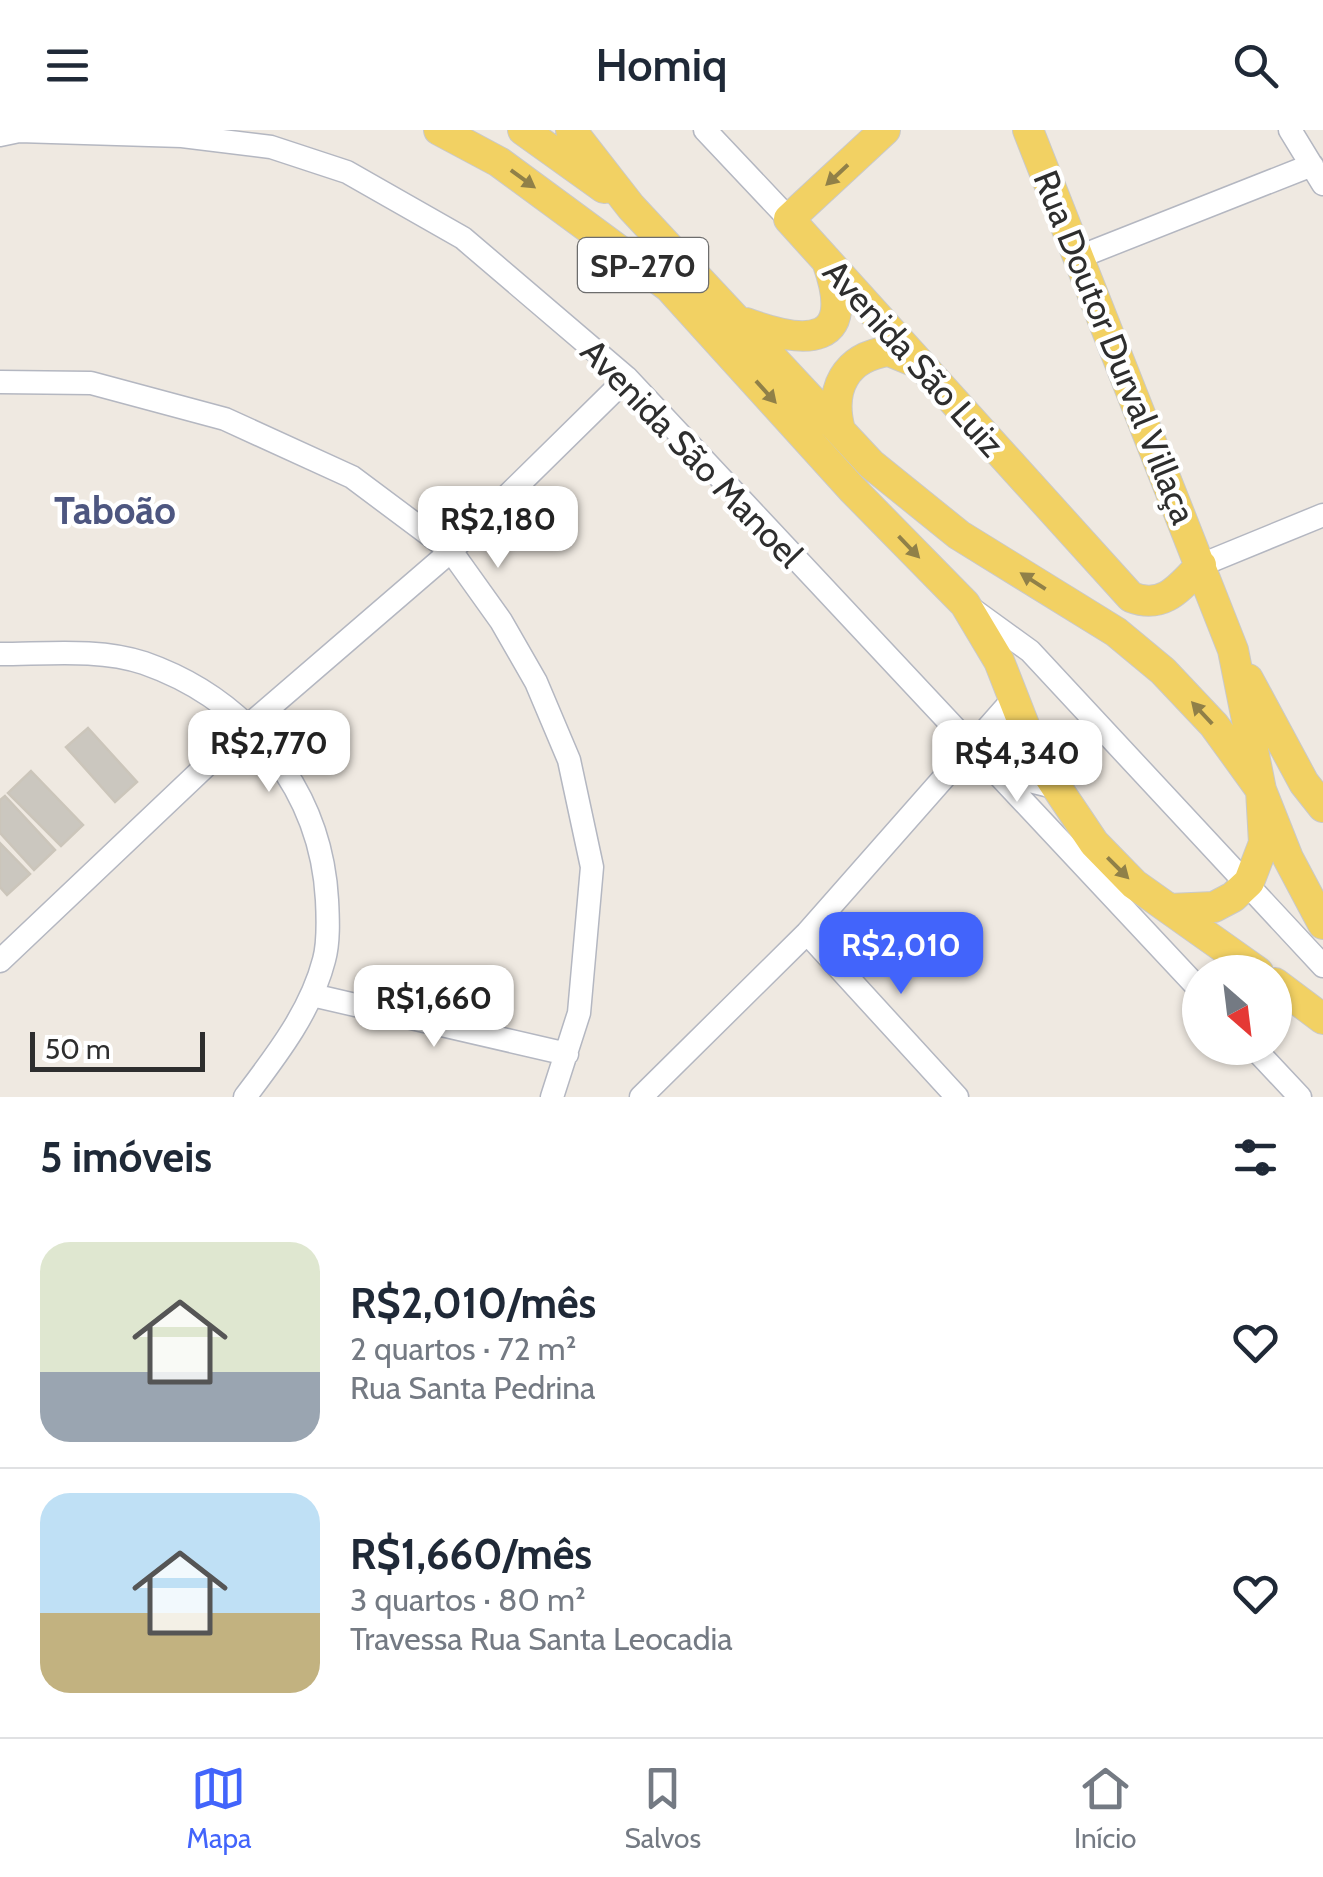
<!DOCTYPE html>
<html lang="pt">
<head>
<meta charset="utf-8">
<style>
  body { margin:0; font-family:Cabin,sans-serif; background:#f6f6f7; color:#1f2937; height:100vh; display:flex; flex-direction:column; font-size:38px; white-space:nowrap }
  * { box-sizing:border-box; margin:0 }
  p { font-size:32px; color:#747a83 }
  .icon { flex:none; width:55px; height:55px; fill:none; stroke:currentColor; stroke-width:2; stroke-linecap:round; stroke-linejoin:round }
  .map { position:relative; height:967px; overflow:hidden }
  .side { display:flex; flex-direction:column; background:#fff; flex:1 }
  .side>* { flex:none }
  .needle { width:65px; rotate:152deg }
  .controls { position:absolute; left:1182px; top:825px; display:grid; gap:20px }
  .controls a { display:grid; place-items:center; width:110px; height:110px; border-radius:50%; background:#fff; box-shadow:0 2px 8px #0004; font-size:50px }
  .scale { position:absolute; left:30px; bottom:25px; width:175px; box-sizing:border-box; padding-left:10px; border:5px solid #2e2e2e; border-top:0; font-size:28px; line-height:35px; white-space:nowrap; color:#2e2e2e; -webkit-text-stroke:8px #fff; paint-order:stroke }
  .price { position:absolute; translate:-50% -85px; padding:0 22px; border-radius:20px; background:#fff; color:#222; font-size:32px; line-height:65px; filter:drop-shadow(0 2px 5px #0008) }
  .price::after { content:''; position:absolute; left:50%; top:60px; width:30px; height:22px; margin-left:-15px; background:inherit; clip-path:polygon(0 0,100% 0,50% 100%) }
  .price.on { background:#4264fb; color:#fff }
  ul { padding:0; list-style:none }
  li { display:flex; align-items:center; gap:30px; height:250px; padding:0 40px }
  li+li { border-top:2px solid #e0e1e3 }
  li span { display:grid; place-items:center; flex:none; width:280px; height:200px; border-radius:30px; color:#555 }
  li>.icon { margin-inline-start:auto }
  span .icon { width:120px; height:120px; fill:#fffc; stroke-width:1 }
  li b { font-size:42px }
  h2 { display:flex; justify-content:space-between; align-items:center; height:120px; padding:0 40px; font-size:42px }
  header { display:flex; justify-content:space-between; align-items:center; height:130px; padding:0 40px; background:#fff; font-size:45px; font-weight:600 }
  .tab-bar { display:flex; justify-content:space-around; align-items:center; height:140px; border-top:2px solid #e0e1e3; background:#fff; font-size:28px; color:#747a83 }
  .tab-bar a { display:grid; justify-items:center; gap:5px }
  .tab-bar .on { color:#4264fb }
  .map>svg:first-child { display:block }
</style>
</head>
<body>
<header><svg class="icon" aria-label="menu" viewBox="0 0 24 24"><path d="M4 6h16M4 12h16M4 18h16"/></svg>Homiq<svg class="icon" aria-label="search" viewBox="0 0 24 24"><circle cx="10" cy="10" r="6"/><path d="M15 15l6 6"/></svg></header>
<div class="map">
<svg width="1323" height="967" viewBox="0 0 1323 967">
  <rect width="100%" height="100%" fill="#efe9e1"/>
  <path fill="#cbc7bf" stroke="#cbc5ba" stroke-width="2.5" d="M88 598 137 652 115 672 66 617Z
    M31 641 83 695 61 716 8 663Z
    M5 666 55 720 34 740 0 703V670Z
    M0 713 30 744 7 765 0 757Z"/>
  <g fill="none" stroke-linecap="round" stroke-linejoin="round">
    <defs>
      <path id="minor" d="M705 0 789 89
        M1290 0 1323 54
        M0 5 19 1 182 6 271 17 347 42 463 108 627 248 1200 860
        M1079 127 1312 35
        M0 252 91 253 225 289 352 347 451 421 501 491 536 552 569 630 592 737 579 883 552 967
        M1201 435 1323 385
        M972 479 1030 521 1323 836
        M0 524C45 524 100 518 144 533 247 569 321 659 327 770 328 789 329 812 324 830 311 881 276 926 245 967
        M994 642 1054 657
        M807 803 957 967
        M0 831 249 595 451 421 627 248
        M312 865 567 924
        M1254 918 1300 967
        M641 967 807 803 1015 567"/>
      <path id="major" d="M439 0 499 32 669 157 852 359 965 474 999 531 1037 628 1094 713 1134 754 1258 842
        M523 0 604 58
        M571 0 631 77 871 334 959 405 1116 502 1163 541 1214 595 1261 660 1288 728 1323 794
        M885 0 789 89 1131 467C1164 480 1180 457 1201 435
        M1028 0 1233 520 1261 660 1264 713 1249 752 1233 767 1214 777 1170 779
        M746 193C806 215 857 217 828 134
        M840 300C829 259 845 227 889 221L918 233
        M1248 549 1304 653 1323 677
        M1275 853 1323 889"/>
    </defs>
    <use href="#minor" stroke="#b4b7c1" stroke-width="25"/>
    <use href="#major" stroke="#c9c9c9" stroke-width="32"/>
    <use href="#minor" stroke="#fff" stroke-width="22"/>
    <use href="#major" stroke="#f2d163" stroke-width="30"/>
  </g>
  <defs><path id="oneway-solid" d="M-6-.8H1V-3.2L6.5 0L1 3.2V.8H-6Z" transform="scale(2.5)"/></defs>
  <g fill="#908048">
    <use href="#oneway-solid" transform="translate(837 45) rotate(137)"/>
    <use href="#oneway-solid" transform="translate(523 49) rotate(36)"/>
    <use href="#oneway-solid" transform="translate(766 262) rotate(48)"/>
    <use href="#oneway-solid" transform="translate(909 417) rotate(46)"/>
    <use href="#oneway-solid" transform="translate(1033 451) rotate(-147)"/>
    <use href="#oneway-solid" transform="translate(1202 583) rotate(-133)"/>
    <use href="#oneway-solid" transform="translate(1118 738) rotate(45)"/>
  </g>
  <g text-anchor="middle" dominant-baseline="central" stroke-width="9" stroke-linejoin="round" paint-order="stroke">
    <rect fill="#fff" stroke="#6d6d6d" stroke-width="2.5" x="578" y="108" width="130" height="54" rx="8"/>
    <g font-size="32" font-weight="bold" fill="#2e2e2e">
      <text x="643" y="135">SP-270</text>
    </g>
    <g font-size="35" fill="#2e2e2e" stroke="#fff">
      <text transform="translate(1115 217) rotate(68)">Rua Doutor Durval Villaça</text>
      <text transform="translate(914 228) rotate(48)">Avenida São Luiz</text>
      <text transform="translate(692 323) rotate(46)">Avenida São Manoel</text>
    </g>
    <g font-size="38" font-weight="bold" fill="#4d5680" stroke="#fff">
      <text x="115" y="380">Taboão</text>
    </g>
  </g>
</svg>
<div class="controls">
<a><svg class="needle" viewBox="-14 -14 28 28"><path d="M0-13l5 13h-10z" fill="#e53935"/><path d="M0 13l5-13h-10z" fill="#747a83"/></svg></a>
</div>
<div class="scale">50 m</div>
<b class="price" style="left:498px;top:441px">R$2,180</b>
<b class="price" style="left:269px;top:665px">R$2,770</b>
<b class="price" style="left:1017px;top:675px">R$4,340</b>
<b class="price on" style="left:901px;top:867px">R$2,010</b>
<b class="price" style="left:434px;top:920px">R$1,660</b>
</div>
<section class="side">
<h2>5 imóveis<svg class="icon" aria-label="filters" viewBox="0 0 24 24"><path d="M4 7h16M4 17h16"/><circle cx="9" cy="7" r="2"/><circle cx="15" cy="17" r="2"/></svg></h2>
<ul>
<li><span style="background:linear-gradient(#dfe7d0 65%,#9aa5b1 0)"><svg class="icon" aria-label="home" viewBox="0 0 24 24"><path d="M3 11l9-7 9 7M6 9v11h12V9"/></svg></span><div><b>R$2,010/mês</b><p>2 quartos · 72 m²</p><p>Rua Santa Pedrina</p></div><svg class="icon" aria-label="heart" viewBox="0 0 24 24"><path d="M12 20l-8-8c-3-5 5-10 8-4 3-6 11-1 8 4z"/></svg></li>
<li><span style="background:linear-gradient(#bfe0f5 60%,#c2b280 0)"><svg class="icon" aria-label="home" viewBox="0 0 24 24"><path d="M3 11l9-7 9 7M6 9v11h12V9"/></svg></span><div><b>R$1,660/mês</b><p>3 quartos · 80 m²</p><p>Travessa Rua Santa Leocadia</p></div><svg class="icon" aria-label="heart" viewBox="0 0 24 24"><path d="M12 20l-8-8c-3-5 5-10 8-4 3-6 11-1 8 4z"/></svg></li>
</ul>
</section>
<nav class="tab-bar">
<a class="on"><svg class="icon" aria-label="map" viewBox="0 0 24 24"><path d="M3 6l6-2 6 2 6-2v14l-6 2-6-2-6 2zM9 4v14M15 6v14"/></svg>Mapa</a>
<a><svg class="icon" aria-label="saved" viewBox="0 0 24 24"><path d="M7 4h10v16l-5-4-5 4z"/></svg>Salvos</a>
<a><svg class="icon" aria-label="home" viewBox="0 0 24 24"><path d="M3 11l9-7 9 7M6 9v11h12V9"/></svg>Início</a>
</nav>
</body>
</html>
